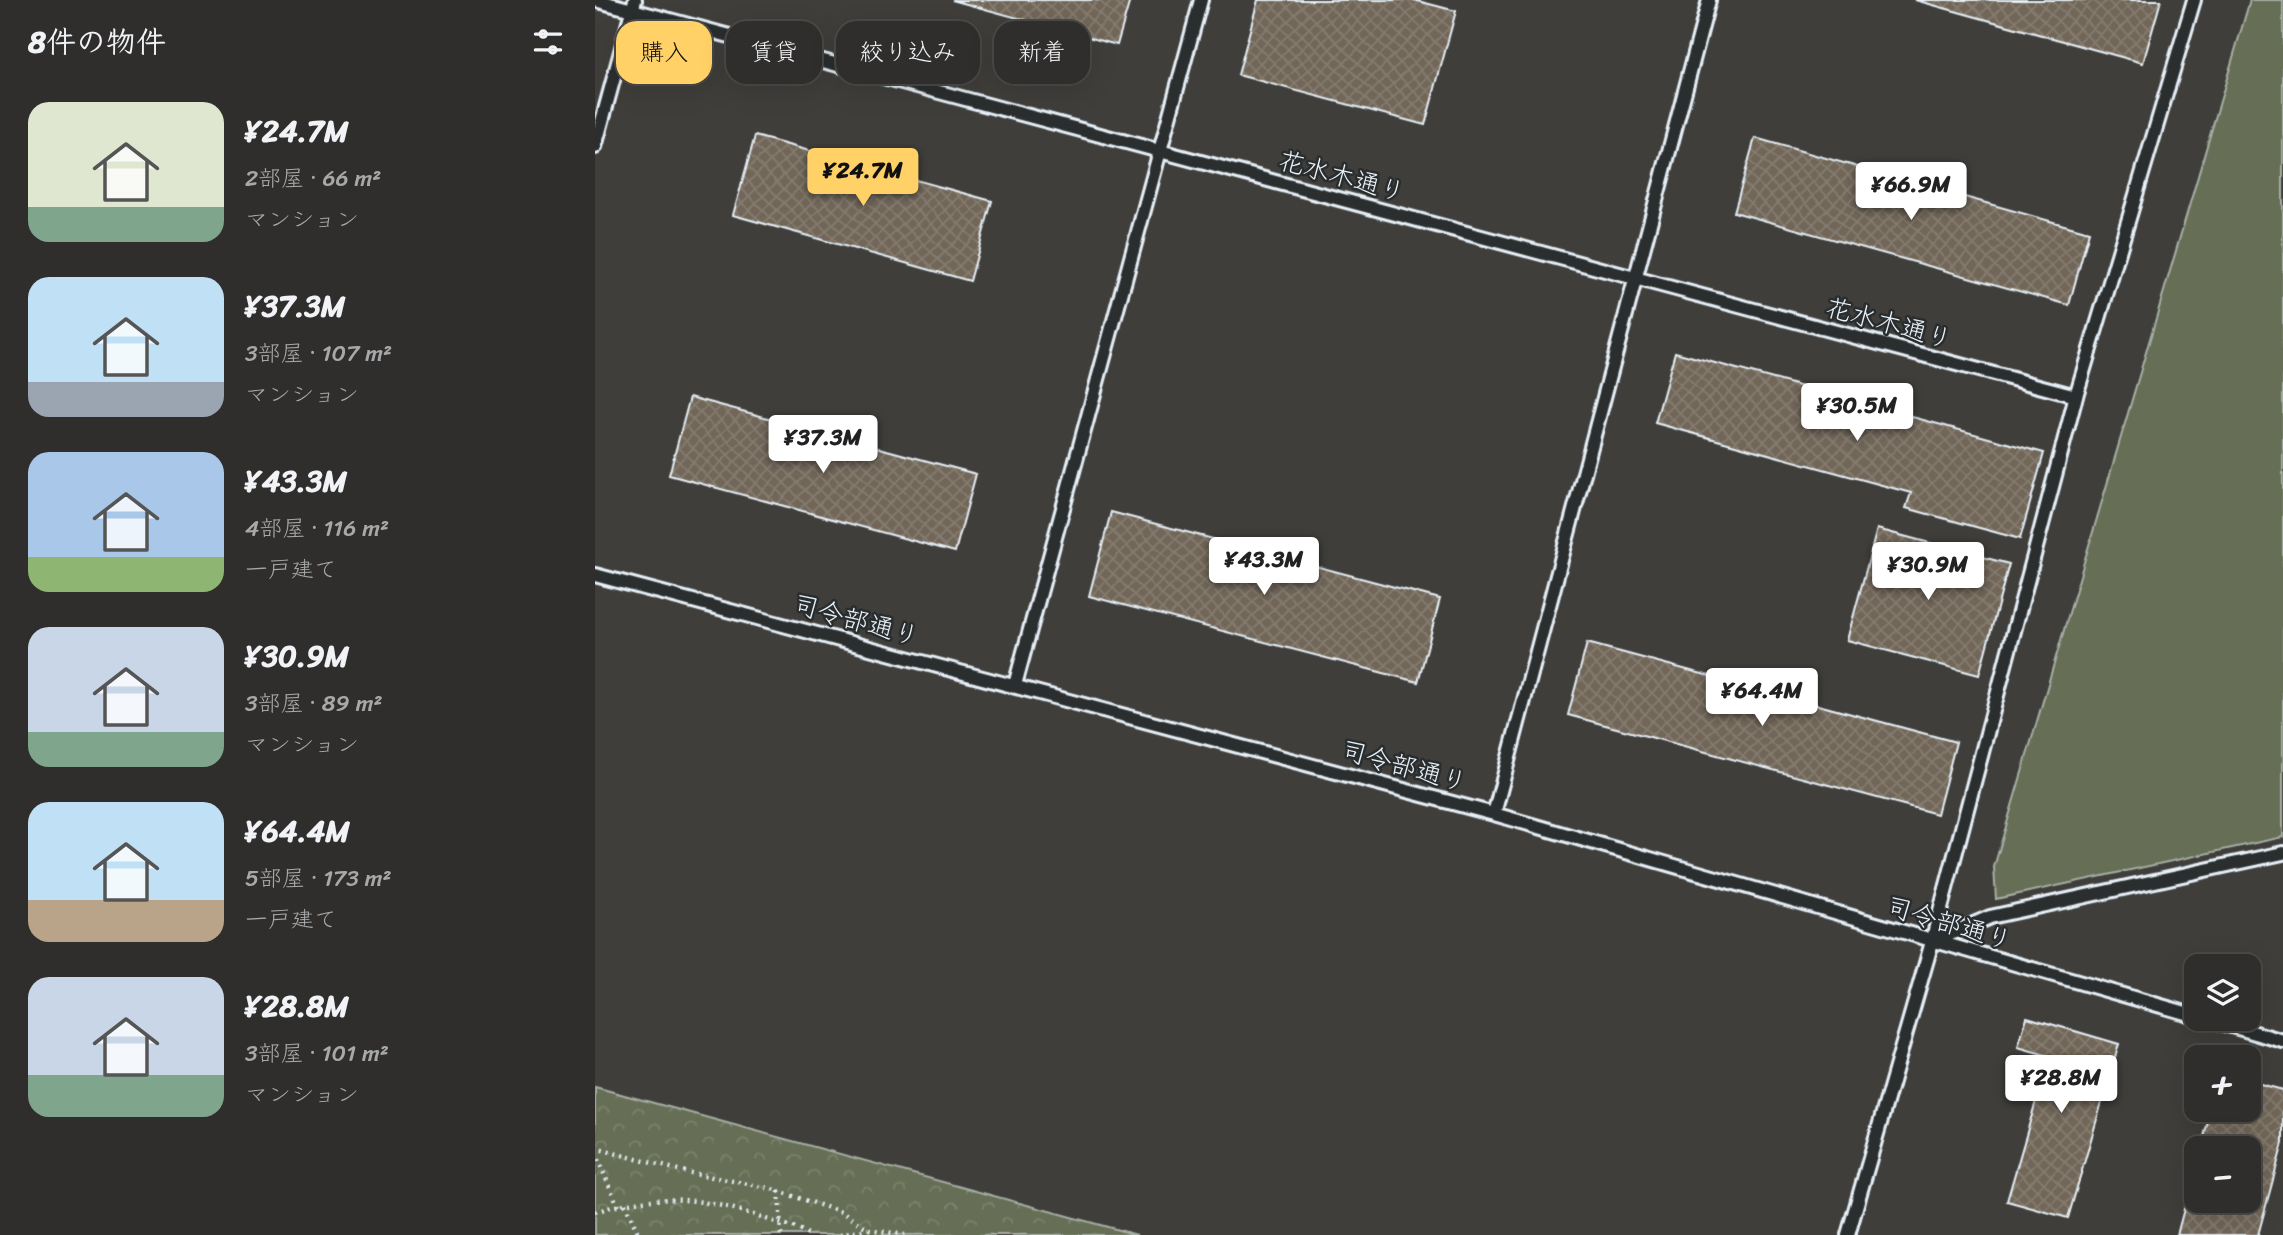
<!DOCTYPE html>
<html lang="ja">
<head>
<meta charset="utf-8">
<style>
  body { margin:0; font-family:Sriracha,"Klee One",sans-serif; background:#373634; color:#f1f3f6; height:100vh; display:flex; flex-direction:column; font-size:26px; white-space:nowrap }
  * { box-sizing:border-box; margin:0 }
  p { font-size:23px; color:#a7a8a9 }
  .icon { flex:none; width:38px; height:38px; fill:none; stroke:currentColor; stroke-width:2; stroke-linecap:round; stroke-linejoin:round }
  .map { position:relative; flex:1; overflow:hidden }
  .side { display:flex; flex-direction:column; background:#2f2e2c; width:595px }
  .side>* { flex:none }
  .hud { position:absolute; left:21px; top:21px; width:665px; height:63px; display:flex; gap:14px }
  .fabs { position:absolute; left:1589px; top:954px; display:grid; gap:14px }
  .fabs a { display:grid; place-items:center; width:77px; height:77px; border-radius:14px; background:#2f2e2c; box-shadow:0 7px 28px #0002,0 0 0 2px #4a4a48; font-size:35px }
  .price { position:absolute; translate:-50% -60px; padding:0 16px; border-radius:7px; background:#fff; color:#222; font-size:23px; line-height:46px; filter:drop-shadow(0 2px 4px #0008) }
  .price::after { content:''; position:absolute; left:50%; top:42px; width:21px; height:16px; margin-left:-10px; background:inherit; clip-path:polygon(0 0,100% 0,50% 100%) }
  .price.selected { background:#ffd166; color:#111 }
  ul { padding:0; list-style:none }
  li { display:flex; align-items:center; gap:21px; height:175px; padding:0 28px }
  li span { display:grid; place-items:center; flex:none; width:196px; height:140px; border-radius:21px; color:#555 }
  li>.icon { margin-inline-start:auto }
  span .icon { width:84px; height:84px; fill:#fffc; stroke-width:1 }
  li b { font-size:30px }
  h2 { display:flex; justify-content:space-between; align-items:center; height:84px; padding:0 28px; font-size:30px }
  .chip { padding:0 24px; border-radius:21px; background:#2f2e2c; box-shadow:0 7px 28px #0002,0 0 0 2px #4a4a48; font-size:24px; line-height:63px }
  .chip.selected { background:#ffd166; color:#111 }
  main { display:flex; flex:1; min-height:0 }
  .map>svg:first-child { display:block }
</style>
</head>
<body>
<main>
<section class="side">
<h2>8件の物件<svg class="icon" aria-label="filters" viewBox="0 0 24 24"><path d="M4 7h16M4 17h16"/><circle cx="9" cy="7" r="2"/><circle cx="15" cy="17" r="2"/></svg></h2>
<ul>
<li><span style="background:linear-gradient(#dfe7d0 75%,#7fa58c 0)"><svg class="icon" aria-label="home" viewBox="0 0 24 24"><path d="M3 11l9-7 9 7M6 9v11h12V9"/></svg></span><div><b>¥24.7M</b><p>2部屋 · 66 m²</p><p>マンション</p></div></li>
<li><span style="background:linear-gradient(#bfe0f5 75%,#9aa5b1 0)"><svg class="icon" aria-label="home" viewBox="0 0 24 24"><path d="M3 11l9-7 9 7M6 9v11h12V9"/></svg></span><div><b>¥37.3M</b><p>3部屋 · 107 m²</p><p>マンション</p></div></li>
<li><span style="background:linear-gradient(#a9c7e8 75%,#8fb573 0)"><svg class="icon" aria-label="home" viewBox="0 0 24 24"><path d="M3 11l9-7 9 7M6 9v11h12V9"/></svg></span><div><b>¥43.3M</b><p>4部屋 · 116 m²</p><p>一戸建て</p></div></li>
<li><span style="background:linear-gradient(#c9d6e8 75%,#7fa58c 0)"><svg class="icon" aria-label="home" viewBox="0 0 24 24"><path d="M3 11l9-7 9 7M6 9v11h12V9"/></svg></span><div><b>¥30.9M</b><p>3部屋 · 89 m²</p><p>マンション</p></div></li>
<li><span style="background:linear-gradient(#bfe0f5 70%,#b9a48a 0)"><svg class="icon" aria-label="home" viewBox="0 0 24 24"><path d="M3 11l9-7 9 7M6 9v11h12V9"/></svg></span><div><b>¥64.4M</b><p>5部屋 · 173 m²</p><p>一戸建て</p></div></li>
<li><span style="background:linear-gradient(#c9d6e8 70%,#7fa58c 0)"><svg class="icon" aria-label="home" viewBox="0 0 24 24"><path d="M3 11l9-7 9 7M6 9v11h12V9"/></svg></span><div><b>¥28.8M</b><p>3部屋 · 101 m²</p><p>マンション</p></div></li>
</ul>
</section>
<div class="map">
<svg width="1688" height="1235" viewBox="0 0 1688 1235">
  <defs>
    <pattern id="forest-crowns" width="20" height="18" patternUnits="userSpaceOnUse" patternTransform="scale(1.75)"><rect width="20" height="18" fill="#666e54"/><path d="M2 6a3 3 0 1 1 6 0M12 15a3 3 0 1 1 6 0" fill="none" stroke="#7c836d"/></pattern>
    <pattern id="building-cross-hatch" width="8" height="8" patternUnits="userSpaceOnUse" patternTransform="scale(1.75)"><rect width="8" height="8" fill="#716658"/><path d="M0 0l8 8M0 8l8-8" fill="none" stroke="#857c71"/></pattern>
  </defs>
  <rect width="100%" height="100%" fill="#3f3e3b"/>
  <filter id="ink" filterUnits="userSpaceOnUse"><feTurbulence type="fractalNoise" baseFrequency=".0143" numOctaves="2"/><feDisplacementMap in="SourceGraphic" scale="14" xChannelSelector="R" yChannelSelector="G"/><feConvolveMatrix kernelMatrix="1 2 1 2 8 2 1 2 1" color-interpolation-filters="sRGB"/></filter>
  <g filter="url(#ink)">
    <path fill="url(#forest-crowns)" stroke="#a7b0a6" stroke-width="2" d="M0 1087 542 1235H0Z"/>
    <path fill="#666e54" stroke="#a7b0a6" stroke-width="2" d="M1655 0H1688V837L1401 899 1399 867Z"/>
    <path fill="url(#building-cross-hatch)" stroke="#e8f1f8" stroke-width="2" d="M357 0H535L522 45Z
      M663 0H819L861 11 830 125 643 75Z
      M1320 0H1566L1548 63Z
      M160 136 397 201 375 281 138 215Z
      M1160 138 1494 232 1474 305 1139 212Z
      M1080 352 1449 453 1425 539 1311 508 1316 493 1060 423Z
      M95 397 381 474 360 552 74 475Z
      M516 512 845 599 823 682 494 596Z
      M1282 529 1414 564 1384 675 1252 640Z
      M992 643 1361 742 1342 814 973 715Z
      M1432 1017 1524 1044 1473 1218 1412 1201 1454 1056 1423 1047Z
      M1654 1081 1688 1090V1143L1663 1235H1582L1601 1164V1200H1654V1148H1606L1616 1110H1654Z"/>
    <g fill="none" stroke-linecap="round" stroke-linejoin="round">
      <defs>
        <path id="service" d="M0 0 1481 396
          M0 147 40 0
          M0 575 899 814 1601 1016
          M420 685 606 0
          M899 814 1114 0
          M1337 942 1395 917 1688 853
          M1609 1018 1688 1041
          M1253 1235 1337 942 1481 396 1599 0"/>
      </defs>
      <use href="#service" stroke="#e8f1f8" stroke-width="18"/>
      <path stroke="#e8f1f8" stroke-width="4.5" stroke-dasharray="2 5" stroke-linecap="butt" d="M0 1148 91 1172 174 1188 246 1212 274 1229 310 1235
        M0 1153 23 1206
        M184 1191 186 1235
        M30 1204 44 1235
        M0 1212C65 1191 111 1198 174 1220 187 1224 203 1227 214 1235
        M245 1235 273 1229"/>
      <use href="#service" stroke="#2a2d2e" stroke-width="12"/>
    </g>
  </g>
  <g text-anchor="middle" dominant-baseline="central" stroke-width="5" stroke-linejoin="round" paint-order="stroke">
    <g font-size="26" fill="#e8f1f8" stroke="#2a2d2e">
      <text transform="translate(747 176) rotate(15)">花水木通り</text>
      <text transform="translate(1294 323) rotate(15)">花水木通り</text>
      <text transform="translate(261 620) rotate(15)">司令部通り</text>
      <text transform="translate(809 766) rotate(15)">司令部通り</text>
      <text transform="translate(1354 923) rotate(16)">司令部通り</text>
    </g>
  </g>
</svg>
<div class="fabs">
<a><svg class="icon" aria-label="layers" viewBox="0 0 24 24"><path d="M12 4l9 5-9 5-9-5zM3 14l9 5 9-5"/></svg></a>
<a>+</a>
<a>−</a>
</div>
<b class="price selected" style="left:268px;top:208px">¥24.7M</b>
<b class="price" style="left:1316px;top:222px">¥66.9M</b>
<b class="price" style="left:1262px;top:443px">¥30.5M</b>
<b class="price" style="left:228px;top:475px">¥37.3M</b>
<b class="price" style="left:669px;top:597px">¥43.3M</b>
<b class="price" style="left:1333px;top:602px">¥30.9M</b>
<b class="price" style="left:1167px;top:728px">¥64.4M</b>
<b class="price" style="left:1466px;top:1115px">¥28.8M</b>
<div class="hud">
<a class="chip selected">購入</a>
<a class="chip">賃貸</a>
<a class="chip">絞り込み</a>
<a class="chip">新着</a>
</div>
</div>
</main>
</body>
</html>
